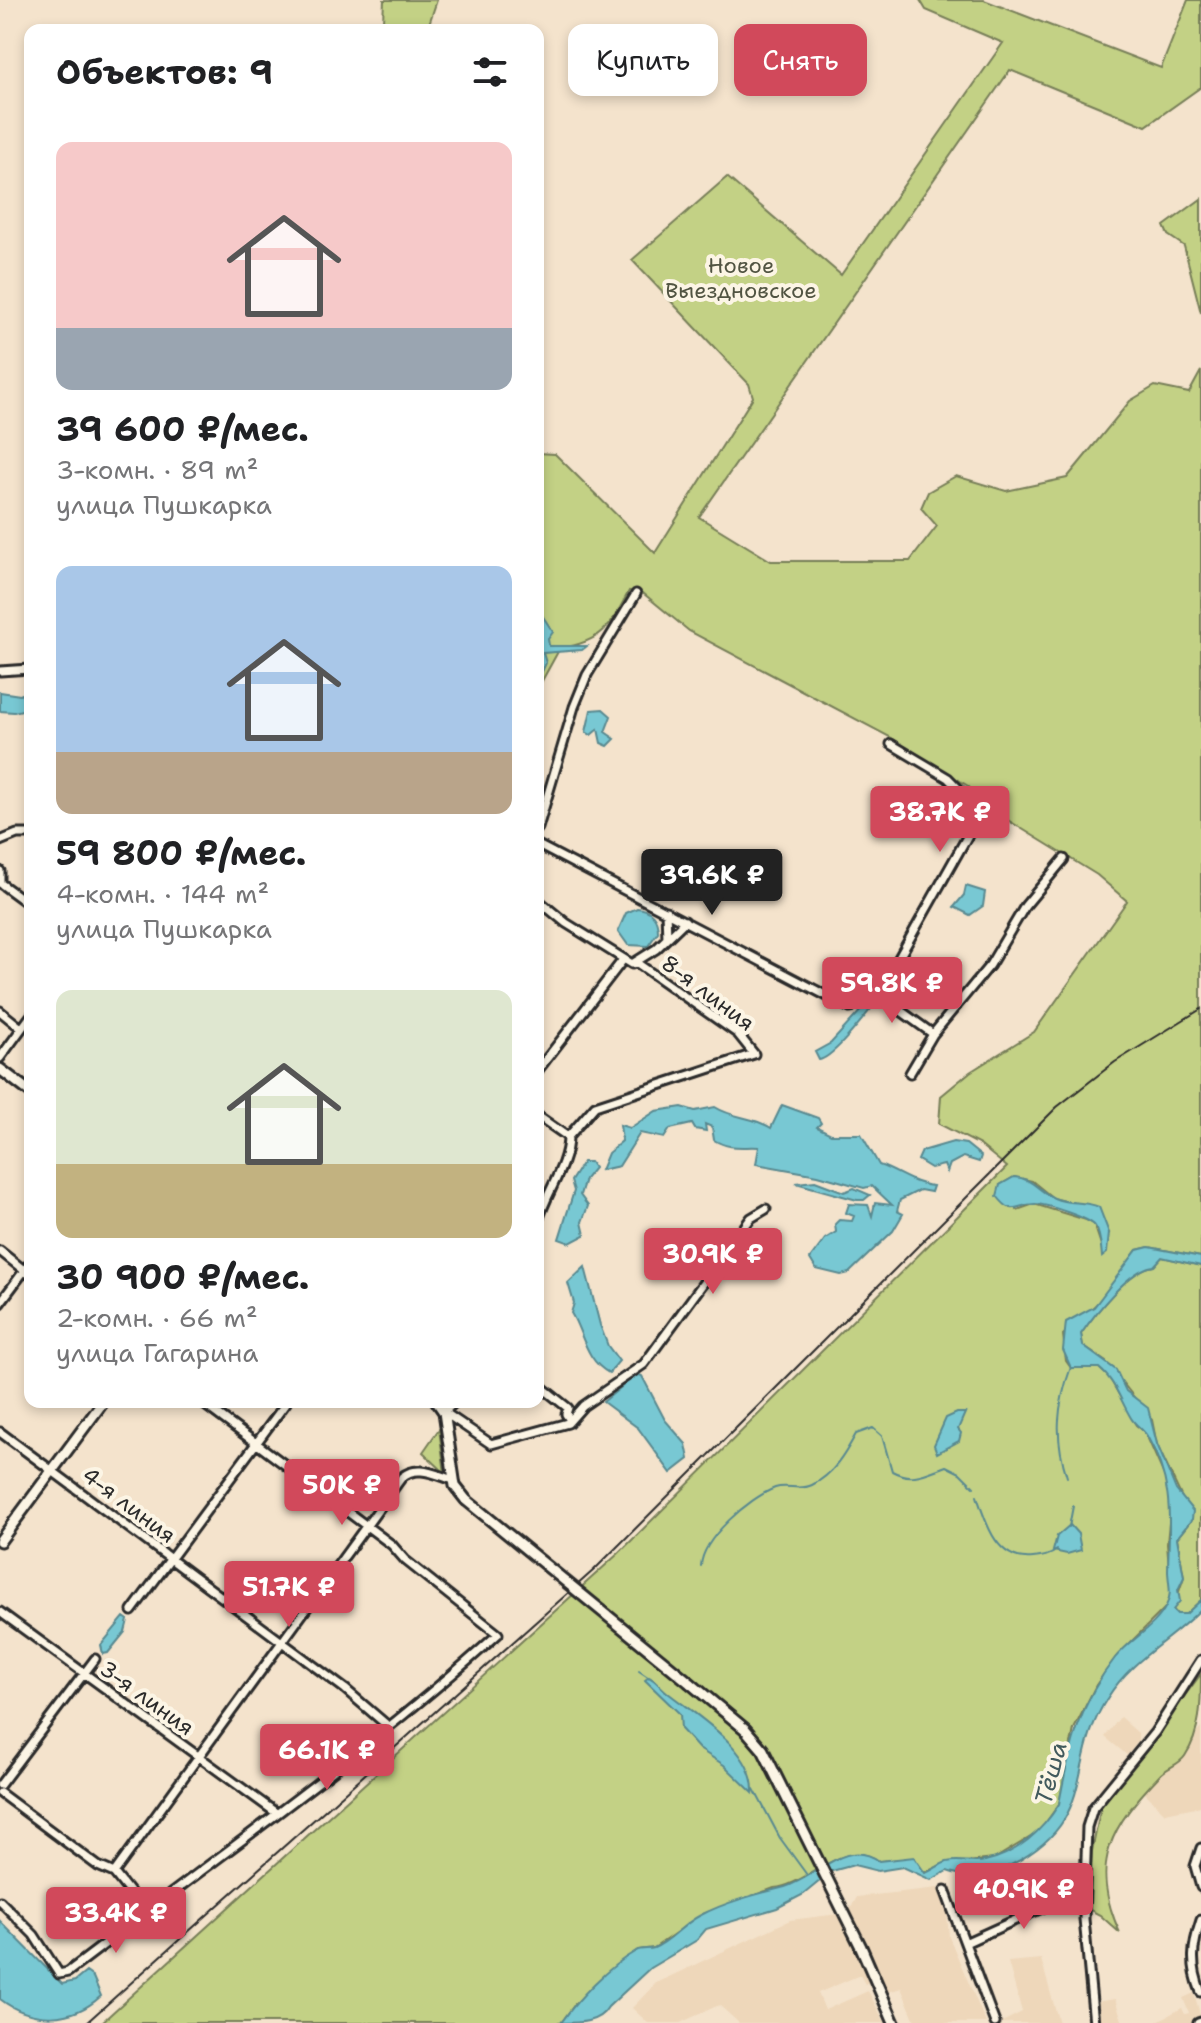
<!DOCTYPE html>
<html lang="ru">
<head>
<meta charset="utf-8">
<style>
  body { margin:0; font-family:"Shantell Sans",sans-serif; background:#f2f2f2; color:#202124; height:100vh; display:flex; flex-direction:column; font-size:30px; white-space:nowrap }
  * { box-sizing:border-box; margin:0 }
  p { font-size:26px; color:#757577 }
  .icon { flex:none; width:44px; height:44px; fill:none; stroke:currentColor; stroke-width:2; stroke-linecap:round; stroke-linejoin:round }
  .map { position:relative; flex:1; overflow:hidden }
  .panel { position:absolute; left:24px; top:24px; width:520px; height:1384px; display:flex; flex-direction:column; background:#fff; border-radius:16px; box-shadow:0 4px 12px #0003 }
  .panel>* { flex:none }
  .banner { position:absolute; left:568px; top:24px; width:512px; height:72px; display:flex; gap:16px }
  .price { position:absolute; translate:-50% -68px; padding:0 18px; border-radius:8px; background:#d1495b; color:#fff; font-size:26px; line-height:52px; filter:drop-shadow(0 2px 4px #0008) }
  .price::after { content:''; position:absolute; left:50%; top:48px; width:24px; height:18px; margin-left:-12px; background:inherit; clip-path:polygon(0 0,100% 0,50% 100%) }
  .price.active { background:#222; color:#fff }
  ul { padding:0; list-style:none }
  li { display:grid; align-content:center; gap:16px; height:424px; padding:0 32px }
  li span { display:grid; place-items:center; height:248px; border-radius:16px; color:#555 }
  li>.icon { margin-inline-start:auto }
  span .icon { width:144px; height:144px; fill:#fffc; stroke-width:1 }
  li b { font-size:34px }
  h2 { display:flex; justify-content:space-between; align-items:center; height:96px; padding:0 32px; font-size:34px }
  .chip { padding:0 28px; border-radius:16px; background:#fff; box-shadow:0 4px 12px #0003; font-size:28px; line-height:72px }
  .chip.active { background:#d1495b; color:#fff }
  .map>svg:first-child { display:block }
</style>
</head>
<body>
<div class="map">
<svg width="1201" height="2023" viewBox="0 0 1201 2023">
  <rect width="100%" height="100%" fill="#f4e3cc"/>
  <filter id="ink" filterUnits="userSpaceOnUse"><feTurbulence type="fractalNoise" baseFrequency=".0125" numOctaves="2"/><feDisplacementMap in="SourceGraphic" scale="16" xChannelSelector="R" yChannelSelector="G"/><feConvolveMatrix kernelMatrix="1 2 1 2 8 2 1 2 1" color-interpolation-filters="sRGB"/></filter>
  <g filter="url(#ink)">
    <path fill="#eed7ba" d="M1120 1717 1138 1733V1742L1127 1755 1105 1737Z
      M1201 1728V1806L1165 1813 1142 1790Z
      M938 1888 947 1913 949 1937 986 2023H916L901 1988 888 1992 850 1909 857 1897Z
      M839 1914 869 1982 865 1984 860 1975 818 1993 825 2010 868 1991 885 2023H739L719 2005 680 2023H648L632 2008 656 1983 790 1920Z
      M1041 1959 1059 2023H1000L1022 2012 1008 1962Z
      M1194 1993 1201 2018 1192 2023H1154L1182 2008 1185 2014 1189 2013 1183 1998Z
      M1115 1999 1123 2023H1099L1096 2002Z"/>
    <path fill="#c3d185" stroke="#777e58" stroke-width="2" fill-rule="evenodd" d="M384 0H437L427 30H377L383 21Z
      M920 0H984L1161 68 1188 0H1201V87L1146 126 1010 70 699 517 771 561H910L937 526 921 508 928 492 956 476 1006 491 1067 478 1130 401 1155 386 1189 393 1201 371V1257L1149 1247 1137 1250 1104 1297 1063 1335 1066 1361 1071 1368H1099L1109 1377 1136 1425 1145 1432 1167 1482 1171 1502 1167 1543 1171 1593 1167 1606 1117 1656 1096 1685 1074 1729 1059 1804 1039 1832 994 1859 941 1865 924 1873 914 1858 879 1861C844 1836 809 1885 774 1888L703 1914 654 1948 638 1950 575 2004 561 2023H101L619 1553 1007 1167 980 1145 939 1124 941 1096 970 1072 1034 1032 1127 901 1097 875 988 808 968 786 890 737 689 631 644 594 629 591C610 627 602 642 560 648L538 688V453L555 454 655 553 753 397 749 384 632 260 727 177 841 275 1003 43 926 10ZM1014 1177 1032 1181 1053 1198 1073 1203 1109 1233 1100 1242 1094 1224 1086 1220 1034 1204 1017 1210 1000 1185Z
      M1201 199V313L1184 246 1168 235 1164 226Z
      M1162 1257 1201 1266V1600L1186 1614H1177L1173 1609 1184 1577 1177 1538 1192 1519 1157 1445 1152 1420 1106 1362 1083 1346 1081 1334C1094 1315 1130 1268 1154 1266Z
      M439 1429 445 1473 423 1452Z
      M1201 1674C1201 1702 1201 1732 1185 1756 1179 1765 1168 1767 1161 1774 1111 1826 1088 1863 1120 1933L1100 1915 1088 1909 1092 1851 1101 1807Z"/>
    <path fill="#78c8d3" stroke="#598990" stroke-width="2" d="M538 609 553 632 548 639 549 646H587L582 650 543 653 546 663 538 680Z
      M30 690V708L14 712 0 711V692L20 695Z
      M603 709 611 716 605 732 615 739 608 746 601 743 598 729 591 735 586 732 591 710Z
      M966 886 985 892 983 906 970 915 954 907 964 895Z
      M637 908C651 909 658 918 658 932L648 946 628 945 618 931 626 913Z
      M874 996 879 999C867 1013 834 1058 819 1060L815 1052 831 1043Z
      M782 1105 818 1118 821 1123 817 1127 831 1134H861L879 1165C899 1172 913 1184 933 1186L931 1192 920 1190 900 1200 897 1211 903 1214 893 1231 849 1273 841 1275 816 1269 810 1259 825 1239 836 1232 835 1224 839 1220 852 1221 854 1216 846 1213 849 1204 868 1205 872 1216 875 1203 892 1205 872 1186 864 1188 818 1175 756 1164 759 1147C743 1146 730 1150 714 1140L712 1127 705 1124 706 1131 695 1129 692 1124 670 1129 664 1138 640 1133 619 1166 601 1170 608 1153 622 1141 620 1125 630 1128 656 1111 682 1107 695 1111 715 1107C734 1119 753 1116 771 1128Z
      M953 1142 966 1144 981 1156 979 1162 963 1157 950 1164 947 1172 944 1165 931 1168 918 1160 922 1151Z
      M583 1162H590L594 1168 585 1179 580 1195 588 1206 582 1222 585 1235 570 1243 559 1239 574 1191 571 1181Z
      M1014 1177C1033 1178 1038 1191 1054 1198 1070 1205 1083 1200 1099 1207L1109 1233 1107 1253 1102 1257C1101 1248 1101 1234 1095 1226 1089 1218 1046 1204 1035 1204 1015 1204 1014 1218 997 1196L1000 1185Z
      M815 1181 844 1192 854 1188 870 1195 864 1200H857L796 1183Z
      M1149 1247 1201 1257V1266L1162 1257 1154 1266C1130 1268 1094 1315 1081 1334L1083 1346 1116 1370 1126 1391 1148 1408 1157 1444 1176 1490 1193 1511 1192 1519 1177 1538 1184 1577 1178 1590 1180 1601 1173 1610 1177 1614H1186L1201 1600V1609C1171 1640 1132 1659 1108 1697 1064 1764 1101 1818 1011 1865 991 1876 969 1879 947 1871L931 1880 903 1867 878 1871 854 1865 832 1871 804 1894 777 1908 706 1929 697 1940 650 1968 608 2007C599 2023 579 2023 561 2023 579 1997 608 1967 636 1951 642 1948 648 1950 654 1948 670 1942 683 1924 699 1916 725 1902 757 1894 785 1887 816 1878 846 1837 879 1861L914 1857 925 1873C933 1871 939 1864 947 1862 960 1859 973 1864 985 1861 1017 1854 1043 1830 1059 1804 1069 1749 1080 1702 1115 1658 1130 1639 1155 1628 1166 1606 1173 1594 1168 1583 1168 1570 1169 1520 1175 1485 1147 1436 1143 1429 1135 1425 1131 1418 1120 1400 1116 1382 1099 1368H1071L1063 1350 1066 1322 1094 1307 1137 1250Z
      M585 1267 600 1325 608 1346 619 1361 609 1373C585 1360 583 1332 571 1313L574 1303 568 1283Z
      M637 1374 642 1376 665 1420 686 1444 689 1459 671 1473 638 1428 603 1402Z
      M957 1413H965L958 1429 961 1433 959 1441 937 1453 934 1445 946 1418Z
      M1070 1525 1078 1534 1081 1550 1067 1554 1053 1551 1057 1536Z
      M124 1617 128 1620 125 1632 108 1653 103 1654 101 1645Z
      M649 1677C657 1681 661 1688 668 1693 697 1716 755 1750 753 1793L724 1765 699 1749 681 1729 680 1714 645 1680Z
      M0 1921 62 1984 75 1981 86 1972 93 1977 101 1996C72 2023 31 2023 0 1999Z"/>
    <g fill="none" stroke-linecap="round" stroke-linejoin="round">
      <path stroke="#598990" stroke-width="2" d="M1067 1477C1054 1437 1057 1405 1071 1367
        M977 1496C986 1524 997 1562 1033 1558 1042 1557 1050 1556 1057 1550
        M1069 1527 1073 1506
        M701 1566C702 1539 749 1498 775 1488 787 1484 800 1491 812 1485 834 1474 845 1454 856 1434L873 1428 882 1436 892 1471C912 1482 926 1473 946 1466L960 1473 974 1487
        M639 1671 648 1677
        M754 1789 780 1838 807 1875"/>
      <defs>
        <path id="minor" d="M0 671 30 669
          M538 828 574 707 587 675 636 594
          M0 841 17 834H30
          M538 845 850 1008 866 993 882 988
          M0 871V881
          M0 883 30 905
          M538 900 566 923 632 964 656 949 685 921
          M666 911 667 938
          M882 988 981 812 948 778 891 744
          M882 988 890 1003 933 1034
          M0 1011 21 1028
          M0 1058 30 1017
          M538 1070 622 961
          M910 1073 933 1034 990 965 1025 906 1064 859
          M538 1116 568 1137
          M538 1221C546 1193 568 1165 568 1137L595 1106 754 1054 738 1034 637 963
          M0 1251 30 1275
          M0 1303 30 1263
          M538 1384 568 1408 566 1414 570 1420
          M455 1402 444 1412 491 1444 568 1423 583 1406 644 1364 751 1218 766 1209
          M0 1432 345 1689 388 1726
          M132 1611 286 1403
          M0 1612 275 1812
          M0 1785 95 1659
          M0 1793 98 1866 114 1873 141 1907
          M1201 1848 1195 1866 1201 1887
          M114 1873 402 1477C417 1464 436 1475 454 1480
          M945 1890 995 2023
          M0 1901 34 1935 59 1974 68 1972 139 1918 141 1907
          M141 1907 152 1908C268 1820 390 1732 498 1634L405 1560 392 1545 201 1402
          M1201 1920C1192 1947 1190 1965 1201 1992
          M965 1943 1055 1902 1083 1908
          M1094 2023 1084 1919 1087 1827 1093 1808 1155 1732 1201 1660
          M1198 2023 1201 2022"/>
        <path id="major" d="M0 1069 30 1092
          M437 1402 444 1412 455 1486 466 1500
          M0 1541 103 1402
          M690 1683 745 1729 763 1750 861 1947 894 2023"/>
      </defs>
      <use href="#minor" stroke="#2b2b2b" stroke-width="13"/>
      <use href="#major" stroke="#2b2b2b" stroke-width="15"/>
      <use href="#minor" stroke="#fcf5e5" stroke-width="7"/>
      <use href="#major" stroke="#fcf5e5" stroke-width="9"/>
      <path stroke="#2b2b2b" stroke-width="2" d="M86 2023 594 1570 1057 1107 1115 1062 1201 1009"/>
      <defs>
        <path id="major-bridge" d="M466 1500 690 1683"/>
      </defs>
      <use href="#major-bridge" stroke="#2b2b2b" stroke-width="15" stroke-linecap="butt"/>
      <use href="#major-bridge" stroke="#fcf5e5" stroke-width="9"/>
    </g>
  </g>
  <g text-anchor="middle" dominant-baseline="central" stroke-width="8" stroke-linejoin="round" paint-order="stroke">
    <g font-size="22" fill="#515442" stroke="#fcf5e5">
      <text x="741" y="265">Новое<tspan x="741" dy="25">Выездновское</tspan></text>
    </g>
    <g font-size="22" fill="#2b2b2b" stroke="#fcf5e5">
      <text transform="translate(708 993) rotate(37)">8-я линия</text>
      <text transform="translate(129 1505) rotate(37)">4-я линия</text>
      <text transform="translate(147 1698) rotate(36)">3-я линия</text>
    </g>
    <g font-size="24" font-style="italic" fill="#425a5d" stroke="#fcf5e5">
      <text transform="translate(1051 1773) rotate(-75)">Тёша</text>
    </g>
  </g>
</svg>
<b class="price" style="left:940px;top:854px">38.7K ₽</b>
<b class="price active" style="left:712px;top:917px">39.6K ₽</b>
<b class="price" style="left:892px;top:1025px">59.8K ₽</b>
<b class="price" style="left:713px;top:1296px">30.9K ₽</b>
<b class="price" style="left:342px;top:1527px">50K ₽</b>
<b class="price" style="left:289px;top:1629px">51.7K ₽</b>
<b class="price" style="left:327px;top:1792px">66.1K ₽</b>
<b class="price" style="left:1024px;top:1931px">40.9K ₽</b>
<b class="price" style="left:116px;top:1955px">33.4K ₽</b>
<div class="banner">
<a class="chip">Купить</a>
<a class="chip active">Снять</a>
</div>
<section class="panel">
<h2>Объектов: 9<svg class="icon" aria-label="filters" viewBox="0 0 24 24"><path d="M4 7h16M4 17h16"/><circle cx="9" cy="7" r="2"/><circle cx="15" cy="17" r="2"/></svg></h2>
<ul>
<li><span style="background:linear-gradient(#f6c9c9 75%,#9aa5b1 0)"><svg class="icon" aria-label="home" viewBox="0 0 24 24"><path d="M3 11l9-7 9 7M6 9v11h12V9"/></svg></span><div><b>39 600 ₽/мес.</b><p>3-комн. · 89 m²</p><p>улица Пушкарка</p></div></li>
<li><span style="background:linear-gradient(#a9c7e8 75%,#b9a48a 0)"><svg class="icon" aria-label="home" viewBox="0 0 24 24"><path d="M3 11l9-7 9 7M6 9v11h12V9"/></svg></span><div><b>59 800 ₽/мес.</b><p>4-комн. · 144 m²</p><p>улица Пушкарка</p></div></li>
<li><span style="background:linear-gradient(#dfe7d0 70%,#c2b280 0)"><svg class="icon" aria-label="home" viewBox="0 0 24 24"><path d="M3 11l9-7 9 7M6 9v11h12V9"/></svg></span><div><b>30 900 ₽/мес.</b><p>2-комн. · 66 m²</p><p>улица Гагарина</p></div></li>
</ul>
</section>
</div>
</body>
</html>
